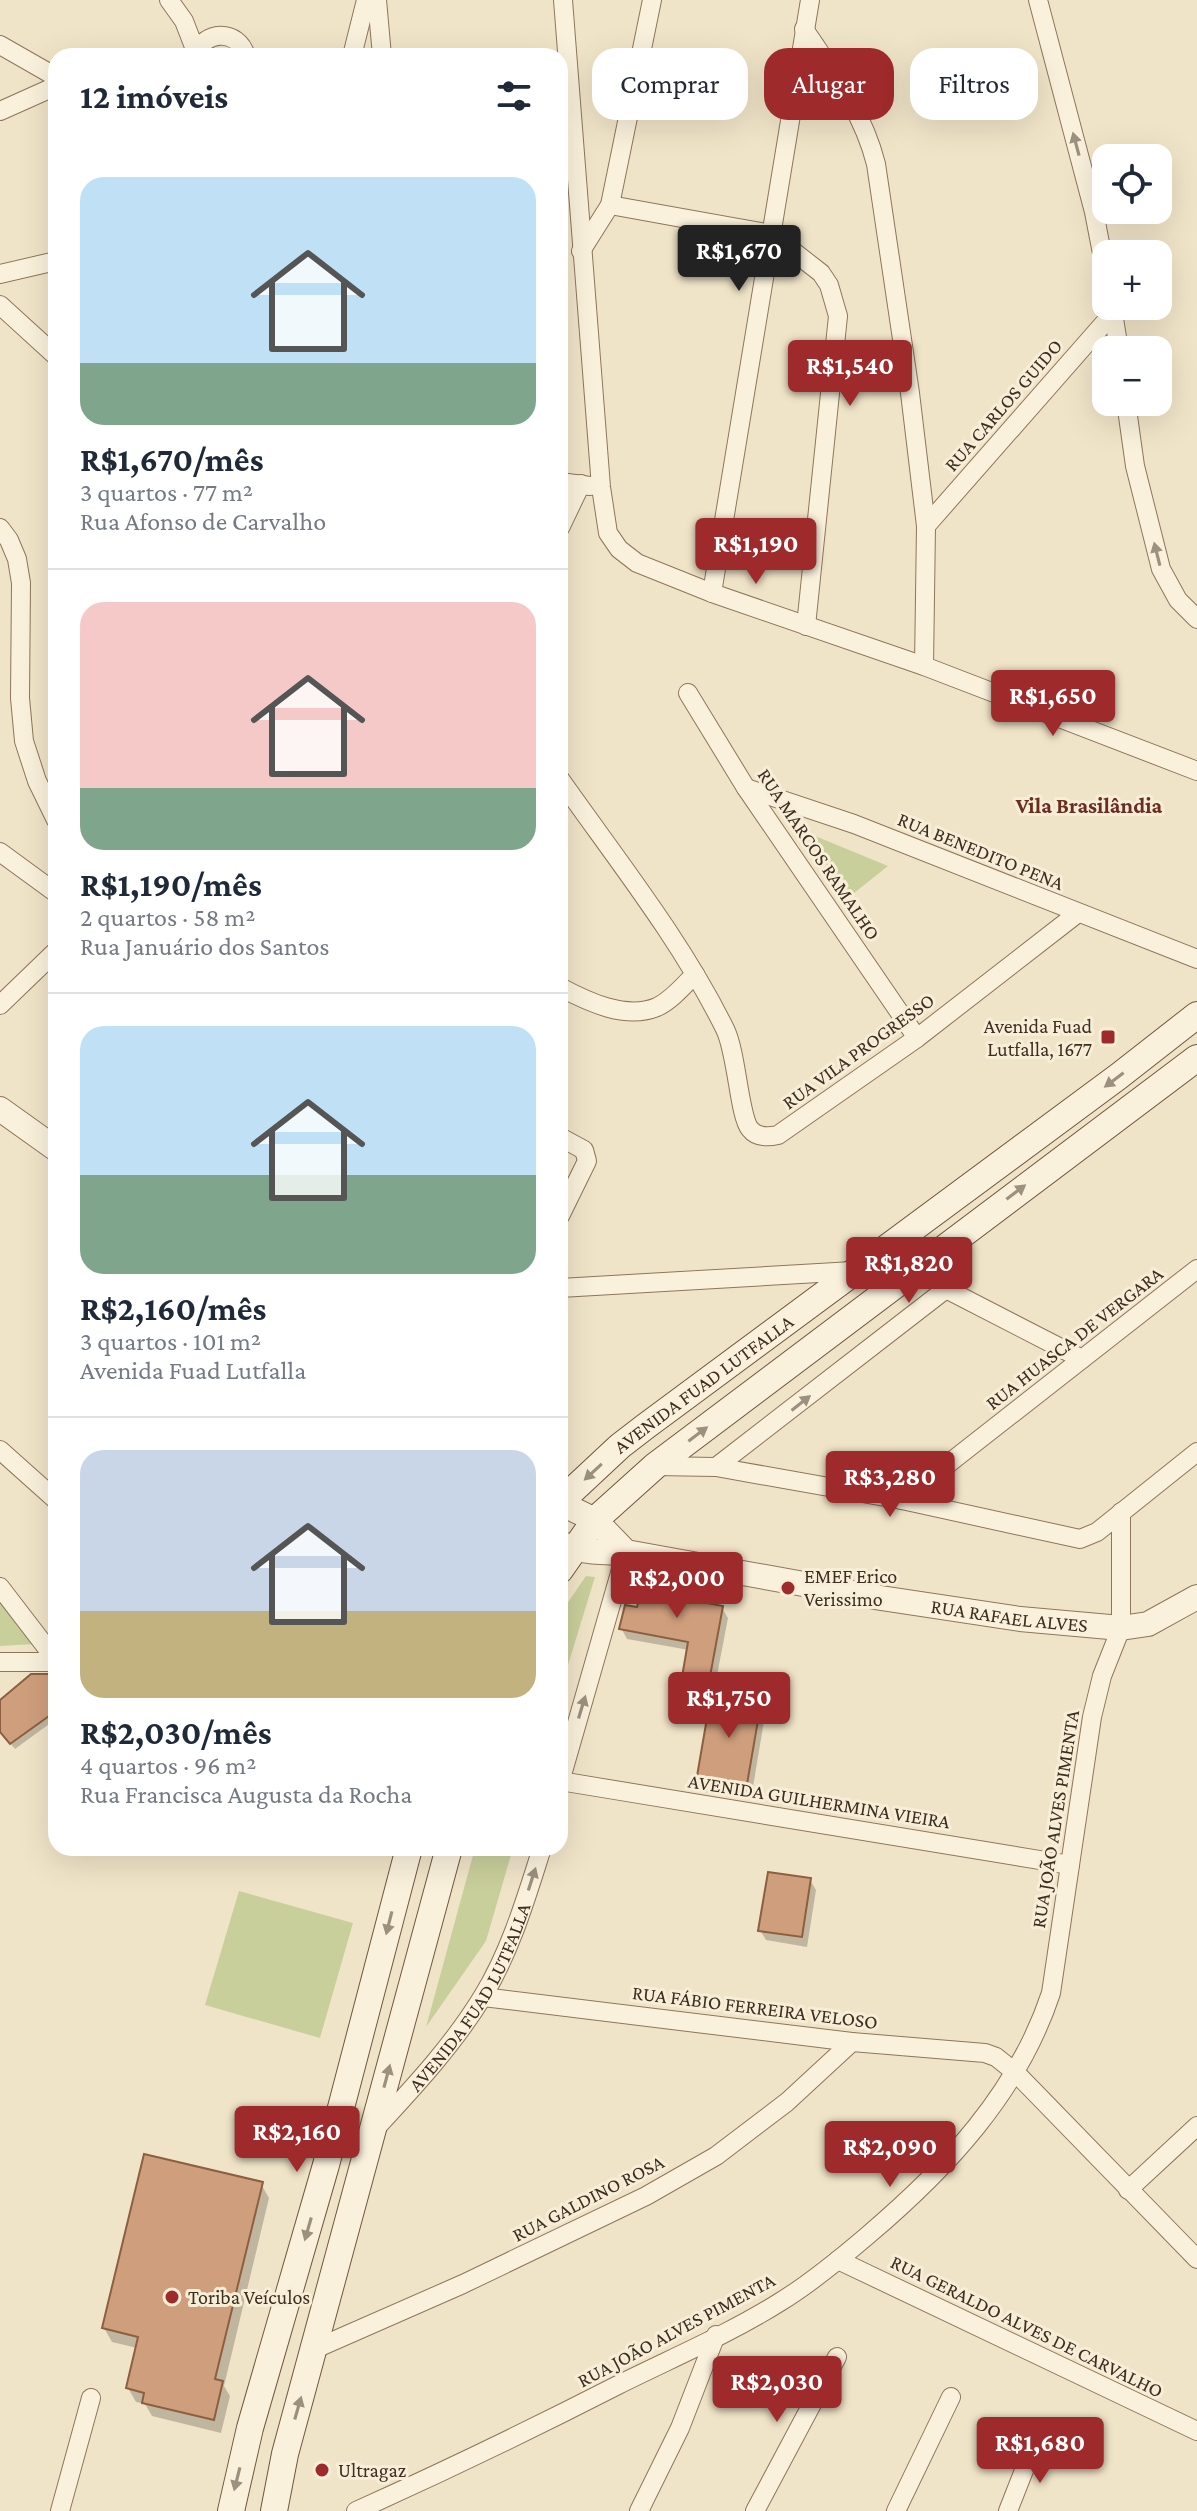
<!DOCTYPE html>
<html lang="pt">
<head>
<meta charset="utf-8">
<style>
  body { margin:0; font-family:"Crimson Pro",serif; background:#f2f2f3; color:#1f2937; height:100vh; display:flex; flex-direction:column; font-size:30px; white-space:nowrap }
  * { box-sizing:border-box; margin:0 }
  p { font-size:26px; color:#747a83 }
  .icon { flex:none; width:44px; height:44px; fill:none; stroke:currentColor; stroke-width:2; stroke-linecap:round; stroke-linejoin:round }
  .map { position:relative; flex:1; overflow:hidden }
  .panel { position:absolute; left:48px; top:48px; width:520px; height:1808px; display:flex; flex-direction:column; background:#fff; border-radius:24px; box-shadow:0 8px 32px #0002 }
  .panel>* { flex:none }
  .top-card { position:absolute; left:592px; top:48px; width:484px; height:72px; display:flex; gap:16px }
  .tools { position:absolute; left:1092px; top:144px; display:grid; gap:16px }
  .tools a { display:grid; place-items:center; width:80px; height:80px; border-radius:16px; background:#fff; box-shadow:0 8px 32px #0002; font-size:40px }
  .price { position:absolute; translate:-50% -68px; padding:0 18px; border-radius:8px; background:#9e2a2b; color:#fff; font-size:26px; line-height:52px; filter:drop-shadow(0 2px 4px #0008) }
  .price::after { content:''; position:absolute; left:50%; top:48px; width:24px; height:18px; margin-left:-12px; background:inherit; clip-path:polygon(0 0,100% 0,50% 100%) }
  .price.current { background:#222; color:#fff }
  ul { padding:0; list-style:none }
  li { display:grid; align-content:center; gap:16px; height:424px; padding:0 32px }
  li+li { border-top:2px solid #e0e1e3 }
  li span { display:grid; place-items:center; height:248px; border-radius:24px; color:#555 }
  li>.icon { margin-inline-start:auto }
  span .icon { width:144px; height:144px; fill:#fffc; stroke-width:1 }
  li b { font-size:34px }
  h2 { display:flex; justify-content:space-between; align-items:center; height:96px; padding:0 32px; font-size:34px }
  .pill { padding:0 28px; border-radius:24px; background:#fff; box-shadow:0 8px 32px #0002; font-size:28px; line-height:72px }
  .pill.current { background:#9e2a2b; color:#fff }
  .map>svg:first-child { display:block }
</style>
</head>
<body>
<div class="map">
<svg width="1197" height="2511" viewBox="0 0 1197 2511">
  <rect width="100%" height="100%" fill="#f0e4c8"/>
  <path fill="#c9cf9b" d="M803 831 888 866 849 897Z
    M586 1576 595 1577 560 1691V1614Z
    M0 1591 35 1644 0 1646Z
    M475 1848H513L486 1941 426 2027Z
    M239 1891 353 1923 320 2038 205 2005Z"/>
  <path fill="#0003" d="M697 1583 703 1593 702 1604 722 1608 728 1618 714 1691 760 1699 766 1709 751 1799 704 1792 698 1782 714 1691 690 1686 684 1676 689 1650 627 1639 621 1628 639 1610Z
    M56 1690V1719L15 1749 0 1731V1702Z
    M810 1880 816 1890 807 1947 766 1940 760 1930Z
    M261 2184 269 2198 224 2386 230 2396 221 2433 152 2416 145 2404 136 2402 128 2388 137 2348 112 2342 104 2328Z"/>
  <path fill="#cf9f7d" stroke="#8d5f41" stroke-width="2" d="M653 1572 699 1581 696 1601 723 1606 709 1682 682 1677 688 1642 619 1629 625 1605 637 1607 645 1578Z
    M31 1674H48L51 1677 56 1686V1711L10 1744 0 1732V1700Z
    M712 1689 762 1697 746 1790 696 1782Z
    M768 1872 811 1878 802 1937 758 1931Z
    M144 2154 263 2182 215 2379 223 2381 214 2420 142 2403 144 2393 126 2388 138 2337 102 2328Z"/>
  <g fill="none" stroke-linecap="round" stroke-linejoin="round">
    <defs>
      <g id="minor">
        <path d="M169 0 184 21 196 52"/>
        <path d="M377 0 382 56"/>
        <path d="M563 0 601 487 608 533 619 549 637 563 712 593 924 666 1197 771"/>
        <path d="M1038 0 1094 212 1106 274"/>
        <path d="M804 29C833 72 863 113 876 164L910 393 926 526 924 666"/>
        <path d="M0 45 56 77"/>
        <path d="M195 56C203 30 238 28 246 56"/>
        <path d="M352 56 366 0"/>
        <path d="M0 111 56 86"/>
        <path d="M610 205 771 234 821 273 829 285 838 316 806 626"/>
        <path d="M581 251 610 205 652 0"/>
        <path d="M0 274 56 261"/>
        <path d="M0 305 56 356"/>
        <path d="M1112 306 1119 350"/>
        <path d="M1126 402 1135 466 1161 569 1178 600 1197 619"/>
        <path d="M560 482 590 486"/>
        <path d="M926 526 1113 313"/>
        <path d="M0 528 9 540 17 559 21 583 20 698 24 741 37 781 56 820"/>
        <path d="M560 528 581 484"/>
        <path d="M712 593 810 0"/>
        <path d="M688 693 746 788 917 1038"/>
        <path d="M560 779C617 860 681 940 725 1029 737 1053 739 1116 750 1129 757 1138 769 1137 778 1135L917 1038 1078 913"/>
        <path d="M746 788 854 824 1197 959"/>
        <path d="M0 852 56 893"/>
        <path d="M560 987C588 1002 626 1020 657 1007 672 1000 684 985 695 974"/>
        <path d="M0 1005 56 951"/>
        <path d="M560 1137 584 1150 587 1161 560 1216"/>
        <path d="M560 1288 853 1271"/>
        <path d="M946 1289 1082 1359"/>
        <path d="M0 1450 56 1500"/>
        <path d="M655 1466 716 1467 902 1500 1080 1539 1097 1532 1197 1452"/>
        <path d="M716 1467 946 1289 934 1254"/>
        <path d="M902 1500 1197 1269"/>
        <path d="M0 1587 56 1660"/>
        <path d="M0 1662H56"/>
        <path d="M560 1781 1070 1865"/>
        <path d="M560 1782 626 1552"/>
        <path d="M483 1997 852 2042 985 2053 996 2057 1016 2073 1197 2259"/>
        <path id="s1" d="M375 2129C413 2088 454 2044 483 1996 511 1950 526 1898 542 1848"/>
        <path d="M1128 2190 1197 2126"/>
        <path d="M838 2260 1197 2431"/>
        <path d="M315 2349 463 2284 646 2196 716 2156 787 2102 852 2042"/>
        <path d="M60 2511 91 2398"/>
        <path d="M356 2511C445 2471 532 2429 618 2385 672 2358 729 2334 780 2302 811 2283 840 2259 867 2236 946 2169 1018 2093 1051 1993L1092 1717 1102 1676 1121 1628V1512"/>
        <path d="M639 2511 680 2428 716 2335"/>
        <path d="M755 2511 837 2357"/>
        <path d="M896 2511 951 2397"/>
        <path d="M1008 2511 1034 2445"/>
      </g>
      <g id="tertiary">
        <path d="M0 1109 56 1149"/>
        <path d="M560 1503 595 1520 626 1552"/>
        <path id="s2" d="M560 1543C582 1553 603 1553 626 1552L881 1598 1020 1619 1121 1628 1148 1624 1197 1597"/>
      </g>
      <g id="secondary">
        <path id="s3" d="M560 1502 620 1446 646 1426 1119 1076 1197 1015"/>
        <path d="M560 1570 595 1520 655 1466 1197 1058"/>
        <path d="M231 2511 250 2428 326 2165 409 1848"/>
        <path d="M274 2511 285 2454 449 1848"/>
      </g>
    </defs>
    <use href="#minor" stroke="#8d765c" stroke-width="20"/>
    <use href="#tertiary" stroke="#8d765c" stroke-width="26"/>
    <use href="#secondary" stroke="#6f573f" stroke-width="28"/>
    <path stroke="#8d765c" stroke-width="3" stroke-dasharray="6 4" stroke-linecap="butt" d="M330 1848V1852L386 1853"/>
    <use href="#minor" stroke="#faf1dc" stroke-width="18"/>
    <use href="#tertiary" stroke="#faf1dc" stroke-width="24"/>
    <use href="#secondary" stroke="#faf1dc" stroke-width="26"/>
  </g>
  <defs><path id="oneway-solid" d="M-6-.8H1V-3.2L6.5 0L1 3.2V.8H-6Z" transform="scale(2)"/></defs>
  <g fill="#9c907e">
    <use href="#oneway-solid" transform="translate(1076 144) rotate(-105)"/>
    <use href="#oneway-solid" transform="translate(1157 554) rotate(-104)"/>
    <use href="#oneway-solid" transform="translate(1114 1080) rotate(143)"/>
    <use href="#oneway-solid" transform="translate(1016 1192) rotate(-37)"/>
    <use href="#oneway-solid" transform="translate(801 1403) rotate(-38)"/>
    <use href="#oneway-solid" transform="translate(698 1434) rotate(-37)"/>
    <use href="#oneway-solid" transform="translate(593 1472) rotate(137)"/>
    <use href="#oneway-solid" transform="translate(582 1707) rotate(-73)"/>
    <use href="#oneway-solid" transform="translate(532 1879) rotate(-72)"/>
    <use href="#oneway-solid" transform="translate(389 1923) rotate(104)"/>
    <use href="#oneway-solid" transform="translate(387 2076) rotate(-75)"/>
    <use href="#oneway-solid" transform="translate(308 2229) rotate(106)"/>
    <use href="#oneway-solid" transform="translate(298 2408) rotate(-74)"/>
    <use href="#oneway-solid" transform="translate(237 2479) rotate(104)"/>
  </g>
  <g fill="#9e2a2b" stroke="#f7eed8" stroke-width="3">
    <rect x="1100" y="1029" width="16" height="16" rx="4"/>
    <circle cx="788" cy="1588" r="8"/>
    <circle cx="172" cy="2297" r="8"/>
    <circle cx="322" cy="2470" r="8"/>
  </g>
  <g text-anchor="middle" dominant-baseline="central" stroke-width="6" stroke-linejoin="round" paint-order="stroke">
    <g font-size="20" fill="#3d2e20" stroke="#f7eed8">
      <text transform="translate(1003 405) rotate(-49)">RUA CARLOS GUIDO</text>
      <text transform="translate(981 851) rotate(22)">RUA BENEDITO PENA</text>
      <text transform="translate(819 854) rotate(56)">RUA MARCOS RAMALHO</text>
      <text transform="translate(858 1051) rotate(-36)">RUA VILA PROGRESSO</text>
      <text transform="translate(1074 1338) rotate(-38)">RUA HUASCA DE VERGARA</text>
      <text stroke="none"><textPath href="#s3" startOffset="186">AVENIDA FUAD LUTFALLA</textPath></text>
      <text stroke="none"><textPath href="#s2" startOffset="456">RUA RAFAEL ALVES</textPath></text>
      <text transform="translate(819 1801) rotate(9)">AVENIDA GUILHERMINA VIEIRA</text>
      <text transform="translate(1055 1819) rotate(-81)">RUA JOÃO ALVES PIMENTA</text>
      <text stroke="none"><textPath href="#s1" startOffset="164">AVENIDA FUAD LUTFALLA</textPath></text>
      <text transform="translate(755 2007) rotate(7)">RUA FÁBIO FERREIRA VELOSO</text>
      <text transform="translate(588 2198) rotate(-27)">RUA GALDINO ROSA</text>
      <text transform="translate(1027 2326) rotate(26)">RUA GERALDO ALVES DE CARVALHO</text>
      <text transform="translate(676 2330) rotate(-28)">RUA JOÃO ALVES PIMENTA</text>
    </g>
    <g font-size="20" fill="#3d2e20" stroke="#f7eed8" text-anchor="start">
      <text x="1092" y="1026" text-anchor="end">Avenida Fuad<tspan x="1092" dy="23">Lutfalla, 1677</tspan></text>
      <text x="804" y="1576">EMEF Erico<tspan x="804" dy="23">Verissimo</tspan></text>
      <text x="188" y="2297">Toriba Veículos</text>
      <text x="338" y="2470">Ultragaz</text>
    </g>
    <g font-size="22" font-weight="bold" fill="#6b2e1e" stroke="#f7eed8">
      <text x="1089" y="805">Vila Brasilândia</text>
    </g>
  </g>
</svg>
<div class="tools">
<a><svg class="icon" aria-label="locate" viewBox="0 0 24 24"><circle cx="12" cy="12" r="6"/><path d="M12 2v4M12 18v4M2 12h4M18 12h4"/></svg></a>
<a>+</a>
<a>−</a>
</div>
<b class="price current" style="left:739px;top:293px">R$1,670</b>
<b class="price" style="left:850px;top:408px">R$1,540</b>
<b class="price" style="left:756px;top:586px">R$1,190</b>
<b class="price" style="left:1053px;top:738px">R$1,650</b>
<b class="price" style="left:909px;top:1305px">R$1,820</b>
<b class="price" style="left:890px;top:1519px">R$3,280</b>
<b class="price" style="left:677px;top:1620px">R$2,000</b>
<b class="price" style="left:729px;top:1740px">R$1,750</b>
<b class="price" style="left:297px;top:2174px">R$2,160</b>
<b class="price" style="left:890px;top:2189px">R$2,090</b>
<b class="price" style="left:777px;top:2424px">R$2,030</b>
<b class="price" style="left:1040px;top:2485px">R$1,680</b>
<div class="top-card">
<a class="pill">Comprar</a>
<a class="pill current">Alugar</a>
<a class="pill">Filtros</a>
</div>
<section class="panel">
<h2>12 imóveis<svg class="icon" aria-label="filters" viewBox="0 0 24 24"><path d="M4 7h16M4 17h16"/><circle cx="9" cy="7" r="2"/><circle cx="15" cy="17" r="2"/></svg></h2>
<ul>
<li><span style="background:linear-gradient(#bfe0f5 75%,#7fa58c 0)"><svg class="icon" aria-label="home" viewBox="0 0 24 24"><path d="M3 11l9-7 9 7M6 9v11h12V9"/></svg></span><div><b>R$1,670/mês</b><p>3 quartos · 77 m²</p><p>Rua Afonso de Carvalho</p></div></li>
<li><span style="background:linear-gradient(#f6c9c9 75%,#7fa58c 0)"><svg class="icon" aria-label="home" viewBox="0 0 24 24"><path d="M3 11l9-7 9 7M6 9v11h12V9"/></svg></span><div><b>R$1,190/mês</b><p>2 quartos · 58 m²</p><p>Rua Januário dos Santos</p></div></li>
<li><span style="background:linear-gradient(#bfe0f5 60%,#7fa58c 0)"><svg class="icon" aria-label="home" viewBox="0 0 24 24"><path d="M3 11l9-7 9 7M6 9v11h12V9"/></svg></span><div><b>R$2,160/mês</b><p>3 quartos · 101 m²</p><p>Avenida Fuad Lutfalla</p></div></li>
<li><span style="background:linear-gradient(#c9d6e8 65%,#c2b280 0)"><svg class="icon" aria-label="home" viewBox="0 0 24 24"><path d="M3 11l9-7 9 7M6 9v11h12V9"/></svg></span><div><b>R$2,030/mês</b><p>4 quartos · 96 m²</p><p>Rua Francisca Augusta da Rocha</p></div></li>
</ul>
</section>
</div>
</body>
</html>
